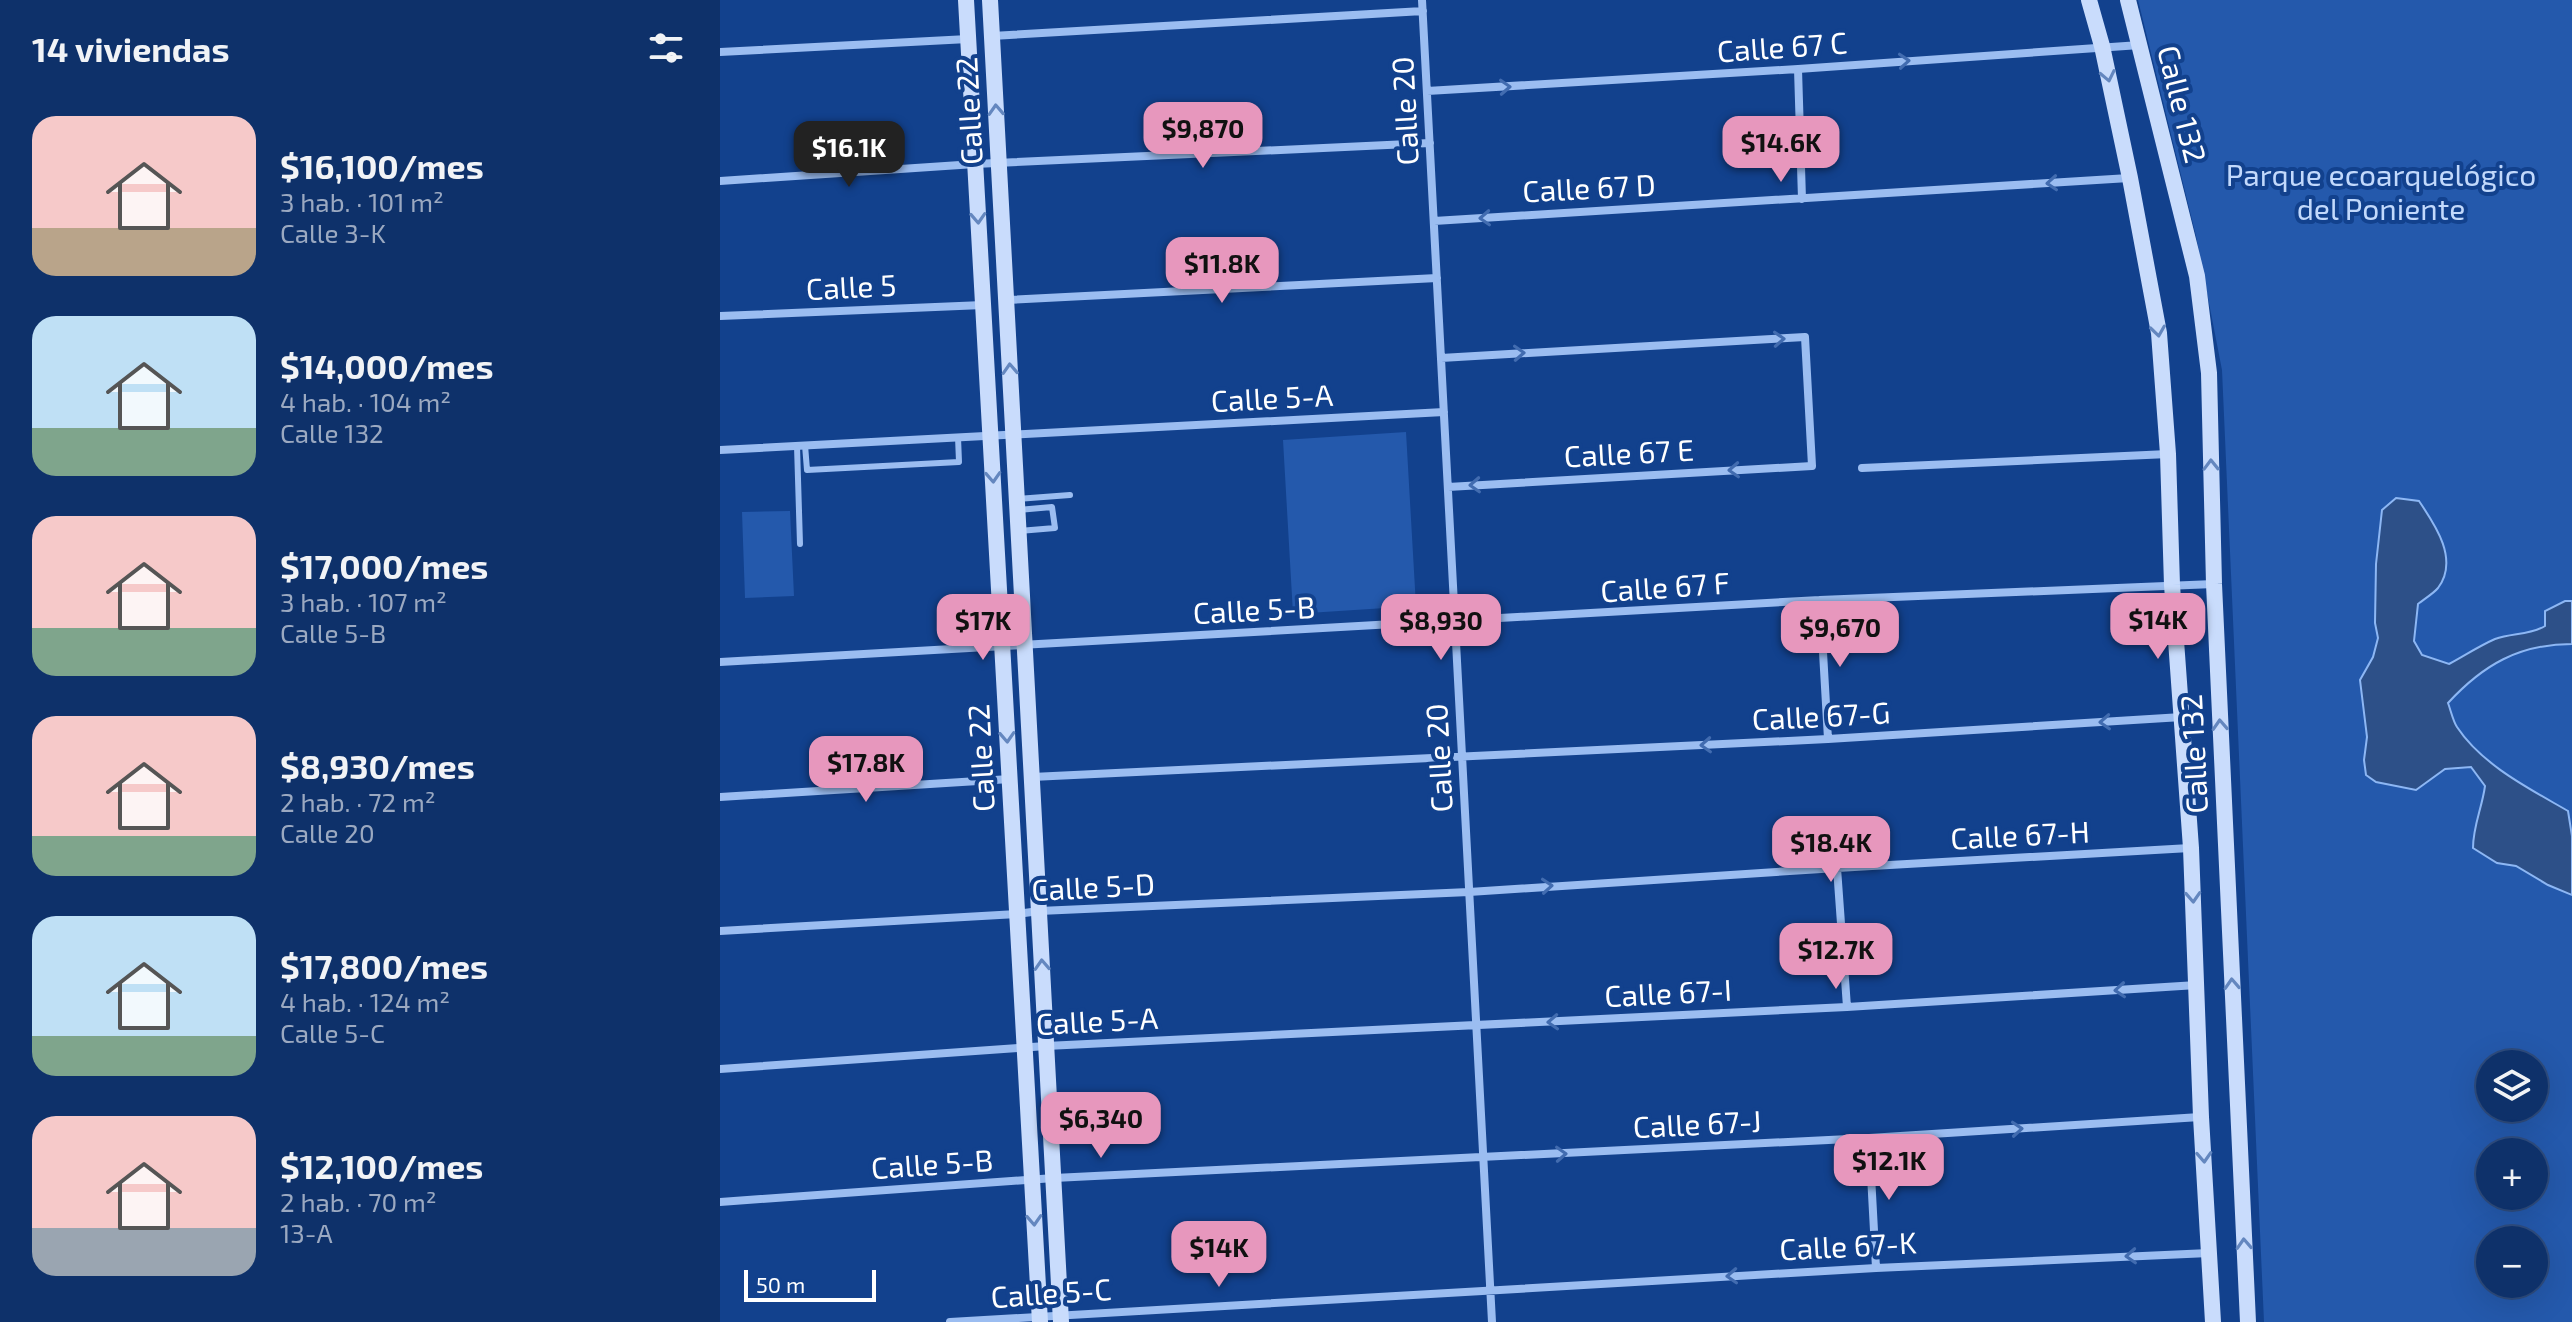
<!DOCTYPE html>
<html lang="es">
<head>
<meta charset="utf-8">
<style>
  body { margin:0; font-family:"Exo 2",sans-serif; background:#1c3d72; color:#f1f3f6; height:100vh; display:flex; flex-direction:column; font-size:30px; white-space:nowrap }
  * { box-sizing:border-box; margin:0 }
  p { font-size:26px; color:#9ba9c1 }
  .icon { flex:none; width:44px; height:44px; fill:none; stroke:currentColor; stroke-width:2; stroke-linecap:round; stroke-linejoin:round }
  .map { position:relative; flex:1; overflow:hidden }
  .sheet { display:flex; flex-direction:column; background:#0e316a; width:720px }
  .sheet>* { flex:none }
  .controls { position:absolute; left:1756px; top:1050px; display:grid; gap:16px }
  .controls a { display:grid; place-items:center; width:72px; height:72px; border-radius:50%; background:#0e316a; box-shadow:0 8px 32px #0002,0 0 0 2px #2e4c7e; font-size:40px }
  .scale { position:absolute; left:24px; bottom:20px; width:132px; box-sizing:border-box; padding-left:8px; border:4px solid #fff; border-top:0; font-size:22px; line-height:28px; white-space:nowrap; color:#fff; -webkit-text-stroke:6px #12418d; paint-order:stroke }
  .price { position:absolute; translate:-50% -68px; padding:0 18px; border-radius:16px; background:#e797bd; color:#111; font-size:26px; line-height:52px; filter:drop-shadow(0 2px 4px #0008) }
  .price::after { content:''; position:absolute; left:50%; top:48px; width:24px; height:18px; margin-left:-12px; background:inherit; clip-path:polygon(0 0,100% 0,50% 100%) }
  .price.selected { background:#222; color:#fff }
  ul { padding:0; list-style:none }
  li { display:flex; align-items:center; gap:24px; height:200px; padding:0 32px }
  li span { display:grid; place-items:center; flex:none; width:224px; height:160px; border-radius:24px; color:#555 }
  li>.icon { margin-inline-start:auto }
  span .icon { width:96px; height:96px; fill:#fffc; stroke-width:1 }
  li b { font-size:34px }
  h2 { display:flex; justify-content:space-between; align-items:center; height:96px; padding:0 32px; font-size:34px }
  main { display:flex; flex:1; min-height:0 }
  .map>svg:first-child { display:block }
</style>
</head>
<body>
<main>
<section class="sheet">
<h2>14 viviendas<svg class="icon" aria-label="filters" viewBox="0 0 24 24"><path d="M4 7h16M4 17h16"/><circle cx="9" cy="7" r="2"/><circle cx="15" cy="17" r="2"/></svg></h2>
<ul>
<li><span style="background:linear-gradient(#f6c9c9 70%,#b9a48a 0)"><svg class="icon" aria-label="home" viewBox="0 0 24 24"><path d="M3 11l9-7 9 7M6 9v11h12V9"/></svg></span><div><b>$16,100/mes</b><p>3 hab. · 101 m²</p><p>Calle 3-K</p></div></li>
<li><span style="background:linear-gradient(#bfe0f5 70%,#7fa58c 0)"><svg class="icon" aria-label="home" viewBox="0 0 24 24"><path d="M3 11l9-7 9 7M6 9v11h12V9"/></svg></span><div><b>$14,000/mes</b><p>4 hab. · 104 m²</p><p>Calle 132</p></div></li>
<li><span style="background:linear-gradient(#f6c9c9 70%,#7fa58c 0)"><svg class="icon" aria-label="home" viewBox="0 0 24 24"><path d="M3 11l9-7 9 7M6 9v11h12V9"/></svg></span><div><b>$17,000/mes</b><p>3 hab. · 107 m²</p><p>Calle 5-B</p></div></li>
<li><span style="background:linear-gradient(#f6c9c9 75%,#7fa58c 0)"><svg class="icon" aria-label="home" viewBox="0 0 24 24"><path d="M3 11l9-7 9 7M6 9v11h12V9"/></svg></span><div><b>$8,930/mes</b><p>2 hab. · 72 m²</p><p>Calle 20</p></div></li>
<li><span style="background:linear-gradient(#bfe0f5 75%,#7fa58c 0)"><svg class="icon" aria-label="home" viewBox="0 0 24 24"><path d="M3 11l9-7 9 7M6 9v11h12V9"/></svg></span><div><b>$17,800/mes</b><p>4 hab. · 124 m²</p><p>Calle 5-C</p></div></li>
<li><span style="background:linear-gradient(#f6c9c9 70%,#9aa5b1 0)"><svg class="icon" aria-label="home" viewBox="0 0 24 24"><path d="M3 11l9-7 9 7M6 9v11h12V9"/></svg></span><div><b>$12,100/mes</b><p>2 hab. · 70 m²</p><p>13-A</p></div></li>
</ul>
</section>
<div class="map">
<svg width="1852" height="1322" viewBox="0 0 1852 1322">
  <rect width="100%" height="100%" fill="#12418d"/>
  <path fill="#2459ac" fill-rule="evenodd" d="M1418 0H1852V1322H1544L1502 370 1476 236ZM1770 1064H1814V1108H1770ZM1770 1152H1814V1196H1770ZM1770 1240H1814V1284H1770Z
    M686 432 696 606 573 614 563 440Z
    M70 511 74 596 25 598 22 512Z"/>
  <path fill="#2d5088" stroke="#8db7f4" stroke-width="2" d="M1676 498 1699 501C1716 526 1739 560 1718 588 1713 594 1704 599 1698 604L1694 641 1702 655 1729 664C1744 656 1759 646 1775 639 1792 633 1810 635 1825 626V611L1845 601H1852V644C1799 644 1763 665 1728 703 1731 711 1733 721 1737 727 1762 765 1810 789 1848 811L1852 836V895L1828 885 1796 866 1777 863 1753 848C1753 826 1762 808 1765 786L1751 767 1725 769 1696 790 1656 782 1646 775 1644 760 1647 737 1640 680 1653 657 1658 638 1655 623 1656 564 1662 510Z"/>
  <g fill="none" stroke-linecap="round" stroke-linejoin="round">
    <path stroke="#9bbdf1" stroke-width="6" d="M85 445 87 470 239 462 238 437
      M77 446 80 544
      M297 499 350 495
      M298 510 332 507 335 528 299 531"/>
    <path stroke="#9bbdf1" stroke-width="8" d="M702 0 772 1322
      M272 36 703 11
      M0 52 248 39
      M1078 69 1082 199
      M707 91 1078 69 1420 45
      M0 181 255 164 710 143
      M714 221 1409 178
      M286 300 717 278
      M0 316 263 305
      M721 358 1085 337 1092 466 728 487
      M0 450 724 412
      M1142 468 1448 454
      M1100 600 1108 739
      M0 662 1100 600 1494 584
      M312 777 1108 739 1462 717
      M0 797 290 779
      M1117 868 1127 1007
      M0 931 297 914 319 911 749 892 1117 868 1470 848
      M0 1069 326 1046 1127 1007 1477 985
      M1149 1138 1156 1268
      M0 1202 334 1178 1149 1138 1480 1117
      M230 1322 1156 1268 1489 1253"/>
    <path stroke="#c9dcfc" stroke-width="16" d="M246 0 320 1322
      M270 0 341 1322
      M1369 0 1382 46 1410 178 1439 333 1448 454 1452 585 1471 848 1481 1117 1493 1322
      M1408 0 1477 276 1489 373 1494 584 1528 1322"/>
  </g>
  <defs><path id="oneway-chevron" d="M-2-3.5L2.5 0L-2 3.5" fill="none" stroke-width="1.6" stroke-linecap="round" stroke-linejoin="round" transform="scale(2)"/></defs>
  <g stroke="#426cb0">
    <use href="#oneway-chevron" transform="translate(1184 61) rotate(-4)"/>
    <use href="#oneway-chevron" transform="translate(785 87) rotate(-3)"/>
    <use href="#oneway-chevron" transform="translate(1332 183) rotate(176)"/>
    <use href="#oneway-chevron" transform="translate(765 218) rotate(177)"/>
    <use href="#oneway-chevron" transform="translate(1059 339) rotate(-3)"/>
    <use href="#oneway-chevron" transform="translate(799 353) rotate(-3)"/>
    <use href="#oneway-chevron" transform="translate(1014 470) rotate(177)"/>
    <use href="#oneway-chevron" transform="translate(755 485) rotate(177)"/>
    <use href="#oneway-chevron" transform="translate(1385 722) rotate(177)"/>
    <use href="#oneway-chevron" transform="translate(986 745) rotate(177)"/>
    <use href="#oneway-chevron" transform="translate(827 886) rotate(-4)"/>
    <use href="#oneway-chevron" transform="translate(1400 990) rotate(176)"/>
    <use href="#oneway-chevron" transform="translate(833 1022) rotate(177)"/>
    <use href="#oneway-chevron" transform="translate(1297 1129) rotate(-4)"/>
    <use href="#oneway-chevron" transform="translate(841 1154) rotate(-3)"/>
    <use href="#oneway-chevron" transform="translate(1411 1256) rotate(177)"/>
    <use href="#oneway-chevron" transform="translate(1012 1276) rotate(177)"/>
  </g>
  <g stroke="#6487bf">
    <use href="#oneway-chevron" transform="translate(1388 76) rotate(78)"/>
    <use href="#oneway-chevron" transform="translate(276 110) rotate(-93)"/>
    <use href="#oneway-chevron" transform="translate(258 218) rotate(87)"/>
    <use href="#oneway-chevron" transform="translate(1438 331) rotate(82)"/>
    <use href="#oneway-chevron" transform="translate(290 369) rotate(-93)"/>
    <use href="#oneway-chevron" transform="translate(1491 465) rotate(-91)"/>
    <use href="#oneway-chevron" transform="translate(273 477) rotate(87)"/>
    <use href="#oneway-chevron" transform="translate(1500 725) rotate(-93)"/>
    <use href="#oneway-chevron" transform="translate(287 737) rotate(87)"/>
    <use href="#oneway-chevron" transform="translate(1473 897) rotate(87)"/>
    <use href="#oneway-chevron" transform="translate(322 965) rotate(-93)"/>
    <use href="#oneway-chevron" transform="translate(1512 984) rotate(-93)"/>
    <use href="#oneway-chevron" transform="translate(1484 1157) rotate(87)"/>
    <use href="#oneway-chevron" transform="translate(314 1220) rotate(87)"/>
    <use href="#oneway-chevron" transform="translate(1524 1244) rotate(-93)"/>
  </g>
  <g text-anchor="middle" dominant-baseline="central" stroke-width="8" stroke-linejoin="round" paint-order="stroke">
    <g font-size="30" fill="#fff" stroke="#12418d">
      <text transform="translate(1062 46) rotate(-4)">Calle 67 C</text>
      <text transform="translate(1463 104) rotate(76)">Calle 132</text>
      <text transform="translate(248 111) rotate(-93)">Calle 22</text>
      <text transform="translate(684 111) rotate(-93)">Calle 20</text>
      <text transform="translate(869 187) rotate(-3)">Calle 67 D</text>
      <text transform="translate(131 286) rotate(-3)">Calle 5</text>
      <text transform="translate(552 397) rotate(-3)">Calle 5-A</text>
      <text transform="translate(909 452) rotate(-3)">Calle 67 E</text>
      <text transform="translate(945 586) rotate(-4)">Calle 67 F</text>
      <text transform="translate(534 609) rotate(-3)">Calle 5-B</text>
      <text transform="translate(1101 715) rotate(-3)">Calle 67-G</text>
      <text transform="translate(1473 754) rotate(-93)">Calle 132</text>
      <text transform="translate(260 758) rotate(-93)">Calle 22</text>
      <text transform="translate(718 758) rotate(-93)">Calle 20</text>
      <text transform="translate(1300 834) rotate(-3)">Calle 67-H</text>
      <text transform="translate(373 886) rotate(-3)">Calle 5-D</text>
      <text transform="translate(948 992) rotate(-3)">Calle 67-I</text>
      <text transform="translate(377 1020) rotate(-3)">Calle 5-A</text>
      <text transform="translate(977 1123) rotate(-3)">Calle 67-J</text>
      <text transform="translate(212 1163) rotate(-4)">Calle 5-B</text>
      <text transform="translate(1128 1245) rotate(-3)">Calle 67-K</text>
      <text transform="translate(331 1292) rotate(-4)">Calle 5-C</text>
    </g>
    <g font-size="30" fill="#c2d9fc" stroke="#12418d">
      <text x="1661" y="174">Parque ecoarquelógico<tspan x="1661" dy="34">del Poniente</tspan></text>
    </g>
  </g>
</svg>
<div class="controls">
<a><svg class="icon" aria-label="layers" viewBox="0 0 24 24"><path d="M12 4l9 5-9 5-9-5zM3 14l9 5 9-5"/></svg></a>
<a>+</a>
<a>−</a>
</div>
<div class="scale">50 m</div>
<b class="price" style="left:483px;top:170px">$9,870</b>
<b class="price" style="left:1061px;top:184px">$14.6K</b>
<b class="price selected" style="left:129px;top:189px">$16.1K</b>
<b class="price" style="left:502px;top:305px">$11.8K</b>
<b class="price" style="left:1438px;top:661px">$14K</b>
<b class="price" style="left:263px;top:662px">$17K</b>
<b class="price" style="left:721px;top:662px">$8,930</b>
<b class="price" style="left:1120px;top:669px">$9,670</b>
<b class="price" style="left:146px;top:804px">$17.8K</b>
<b class="price" style="left:1111px;top:884px">$18.4K</b>
<b class="price" style="left:1116px;top:991px">$12.7K</b>
<b class="price" style="left:381px;top:1160px">$6,340</b>
<b class="price" style="left:1169px;top:1202px">$12.1K</b>
<b class="price" style="left:499px;top:1289px">$14K</b>
</div>
</main>
</body>
</html>
